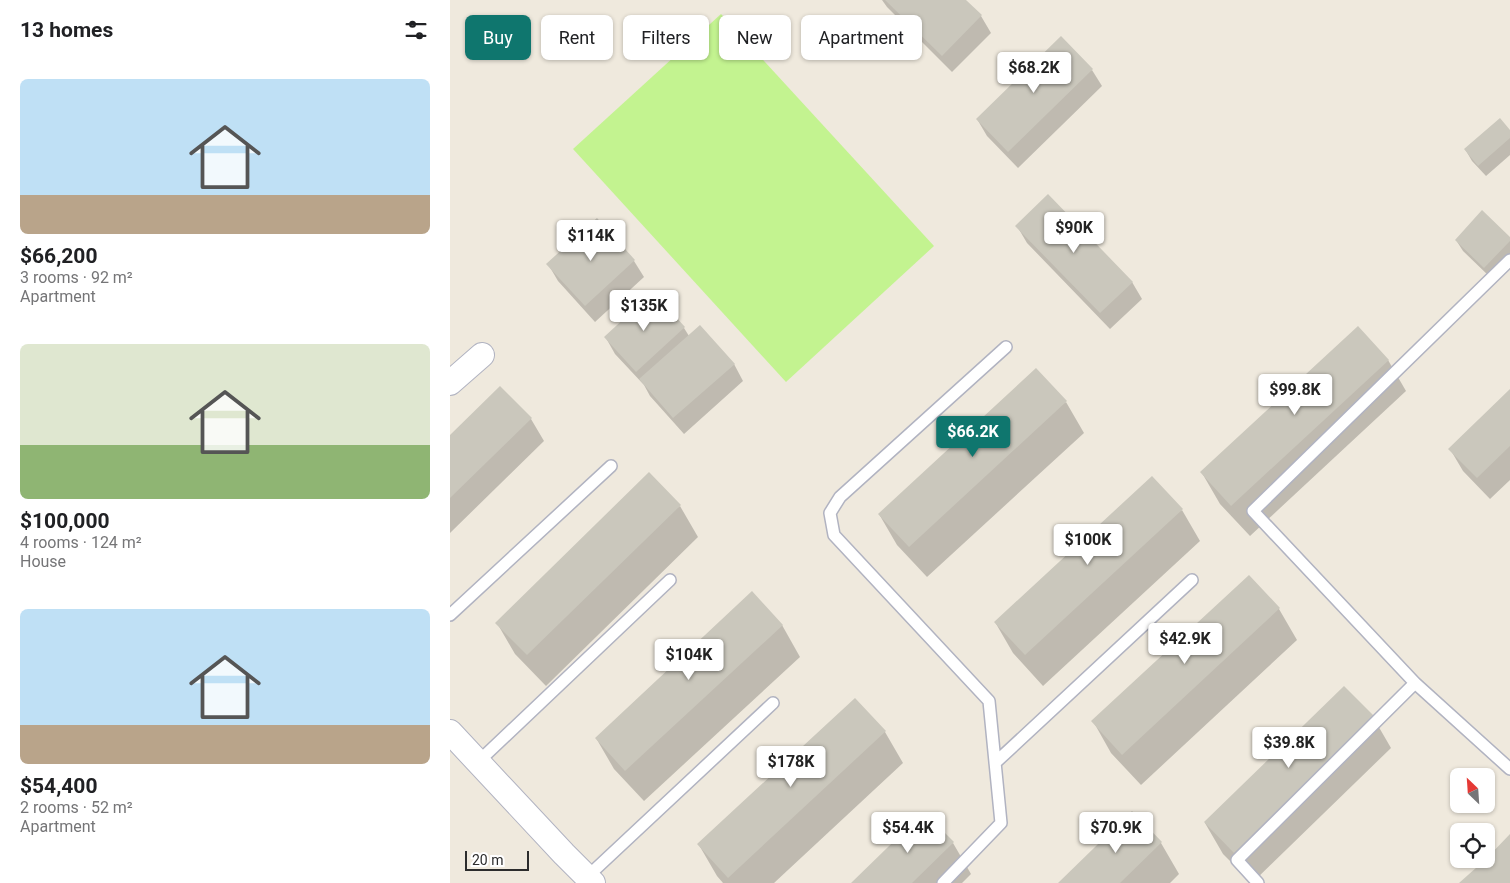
<!DOCTYPE html>
<html lang="en">
<head>
<meta charset="utf-8">
<style>
  body { margin:0; font-family:Roboto,sans-serif; background:#f2f2f2; color:#202124; height:100vh; display:flex; flex-direction:column; font-size:19px; white-space:nowrap }
  * { box-sizing:border-box; margin:0 }
  p { font-size:16px; color:#757577 }
  .icon { flex:none; width:28px; height:28px; fill:none; stroke:currentColor; stroke-width:2; stroke-linecap:round; stroke-linejoin:round }
  .map { position:relative; flex:1; overflow:hidden }
  .side { display:flex; flex-direction:column; background:#fff; width:450px }
  .side>* { flex:none }
  .banner { position:absolute; left:15px; top:15px; width:475px; height:45px; display:flex; gap:10px }
  .needle { width:32px; rotate:335deg }
  .controls { position:absolute; left:1000px; top:768px; display:grid; gap:10px }
  .controls a { display:grid; place-items:center; width:45px; height:45px; border-radius:8px; background:#fff; box-shadow:0 1px 4px #0004; font-size:25px }
  .scale { position:absolute; left:15px; bottom:12px; width:64px; box-sizing:border-box; padding-left:5px; border:2px solid #2c2c2c; border-top:0; font-size:14px; line-height:18px; white-space:nowrap; color:#2c2c2c; -webkit-text-stroke:4px #fff; paint-order:stroke }
  .price { position:absolute; translate:-50% -42px; padding:0 11px; border-radius:5px; background:#fff; color:#222; font-size:16px; line-height:32px; filter:drop-shadow(0 1px 2px #0008) }
  .price::after { content:''; position:absolute; left:50%; top:30px; width:15px; height:11px; margin-left:-8px; background:inherit; clip-path:polygon(0 0,100% 0,50% 100%) }
  .price.selected { background:#0f766e; color:#fff }
  ul { padding:0; list-style:none }
  li { display:grid; align-content:center; gap:10px; height:265px; padding:0 20px }
  li span { display:grid; place-items:center; height:155px; border-radius:8px; color:#555 }
  li>.icon { margin-inline-start:auto }
  span .icon { width:90px; height:90px; fill:#fffc; stroke-width:1 }
  li b { font-size:21px }
  h2 { display:flex; justify-content:space-between; align-items:center; height:60px; padding:0 20px; font-size:21px }
  .tag { padding:0 18px; border-radius:8px; background:#fff; box-shadow:0 1px 4px #0004; font-size:18px; line-height:45px }
  .tag.selected { background:#0f766e; color:#fff }
  main { display:flex; flex:1; min-height:0 }
  .map>svg:first-child { display:block }
</style>
</head>
<body>
<main>
<section class="side">
<h2>13 homes<svg class="icon" aria-label="filters" viewBox="0 0 24 24"><path d="M4 7h16M4 17h16"/><circle cx="9" cy="7" r="2"/><circle cx="15" cy="17" r="2"/></svg></h2>
<ul>
<li><span style="background:linear-gradient(#bfe0f5 75%,#b9a48a 0)"><svg class="icon" aria-label="home" viewBox="0 0 24 24"><path d="M3 11l9-7 9 7M6 9v11h12V9"/></svg></span><div><b>$66,200</b><p>3 rooms · 92 m²</p><p>Apartment</p></div></li>
<li><span style="background:linear-gradient(#dfe7d0 65%,#8fb573 0)"><svg class="icon" aria-label="home" viewBox="0 0 24 24"><path d="M3 11l9-7 9 7M6 9v11h12V9"/></svg></span><div><b>$100,000</b><p>4 rooms · 124 m²</p><p>House</p></div></li>
<li><span style="background:linear-gradient(#bfe0f5 75%,#b9a48a 0)"><svg class="icon" aria-label="home" viewBox="0 0 24 24"><path d="M3 11l9-7 9 7M6 9v11h12V9"/></svg></span><div><b>$54,400</b><p>2 rooms · 52 m²</p><p>Apartment</p></div></li>
</ul>
</section>
<div class="map">
<svg width="1060" height="883" viewBox="0 0 1060 883">
  <rect width="100%" height="100%" fill="#efe9dd"/>
  <path fill="#c3f390" d="M271 14 484 246 336 382 123 149Z"/>
  <path fill="#0003" d="M432 0H515L531 16 541 33 502 72 437 7Z
    M642 70 652 86 568 168 537 136 527 119Z
    M1060 132V155L1036 176 1022 161 1015 149Z
    M567 226 682 282 692 299 660 329 577 243Z
    M1060 239V259L1041 278 1013 251 1006 240Z
    M184 261 194 277 145 322 108 281 98 264Z
    M234 328 239 336 284 364 293 381 234 434 200 396 194 385 165 354 156 338Z
    M938 360 956 391 800 536 770 504 752 473Z
    M50 388 81 419 94 441 0 533V436Z
    M1060 391V480L1040 499 1013 471 1000 449Z
    M616 402 634 433 477 577 447 545 429 514Z
    M230 506 248 537 96 686 65 654 47 623Z
    M732 510 750 541 593 686 563 653 545 622Z
    M799 577 829 609 847 640 691 785 661 753 643 721Z
    M332 625 350 657 194 801 164 769 146 738Z
    M405 700 435 732 453 763 324 883H273L267 876 249 845Z
    M923 717 941 748 802 883 773 854 755 823Z
    M682 813 711 843 729 874 720 883H610Z
    M503 843 521 874 512 883H403Z"/>
  <path fill="#cac7bc" d="M435 0H516L532 15 492 56Z
    M611 36 643 69 558 152 526 119Z
    M1050 118 1060 130V138L1028 166 1014 149Z
    M598 194 683 282 650 313 565 226Z
    M1032 210 1060 237V241L1034 268 1005 240Z
    M147 218 185 260 135 306 96 264Z
    M203 292 235 327 186 372 154 337Z
    M250 325 285 364 223 418 189 379Z
    M908 326 939 360 781 506 750 472Z
    M586 368 617 401 459 547 428 514Z
    M50 386 82 418 0 498V435Z
    M1060 389V446L1027 478 998 449Z
    M199 472 231 505 77 655 45 623Z
    M702 476 733 509 575 655 544 622Z
    M799 575 830 608 672 755 641 721Z
    M302 591 333 625 175 771 145 738Z
    M894 686 924 716 784 853 754 822Z
    M405 698 436 731 278 878 247 844Z
    M682 811 712 842 670 883H608Z
    M474 812 504 842 462 883H401Z
    M1060 834V883H1009L1036 859Z"/>
  <g fill="none" stroke-linecap="round" stroke-linejoin="round">
    <defs>
      <path id="lane" d="M1060 260 803 511 965 683 1060 769
        M0 615 161 466
        M28 762 220 580
        M545 763 742 580
        M137 877 323 703
        M493 883 551 823 539 701 384 535 380 513 390 497 556 347
        M808 883 787 860 965 683"/>
      <path id="street" d="M0 383 32 355
        M0 732 114 854 143 883"/>
    </defs>
    <use href="#lane" stroke="#b1b3c1" stroke-width="14"/>
    <use href="#street" stroke="#b1b3c1" stroke-width="26"/>
    <use href="#lane" stroke="#fff" stroke-width="11"/>
    <use href="#street" stroke="#fff" stroke-width="24"/>
  </g>
</svg>
<div class="controls">
<a><svg class="needle" viewBox="-14 -14 28 28"><path d="M0-13l5 13h-10z" fill="#e53935"/><path d="M0 13l5-13h-10z" fill="#757577"/></svg></a>
<a><svg class="icon" aria-label="locate" viewBox="0 0 24 24"><circle cx="12" cy="12" r="6"/><path d="M12 2v4M12 18v4M2 12h4M18 12h4"/></svg></a>
</div>
<div class="scale">20 m</div>
<b class="price" style="left:584px;top:94px">$68.2K</b>
<b class="price" style="left:624px;top:254px">$90K</b>
<b class="price" style="left:141px;top:262px">$114K</b>
<b class="price" style="left:194px;top:332px">$135K</b>
<b class="price" style="left:845px;top:416px">$99.8K</b>
<b class="price selected" style="left:523px;top:458px">$66.2K</b>
<b class="price" style="left:638px;top:566px">$100K</b>
<b class="price" style="left:735px;top:665px">$42.9K</b>
<b class="price" style="left:239px;top:681px">$104K</b>
<b class="price" style="left:839px;top:769px">$39.8K</b>
<b class="price" style="left:341px;top:788px">$178K</b>
<b class="price" style="left:458px;top:854px">$54.4K</b>
<b class="price" style="left:666px;top:854px">$70.9K</b>
<div class="banner">
<a class="tag selected">Buy</a>
<a class="tag">Rent</a>
<a class="tag">Filters</a>
<a class="tag">New</a>
<a class="tag">Apartment</a>
</div>
</div>
</main>
</body>
</html>
